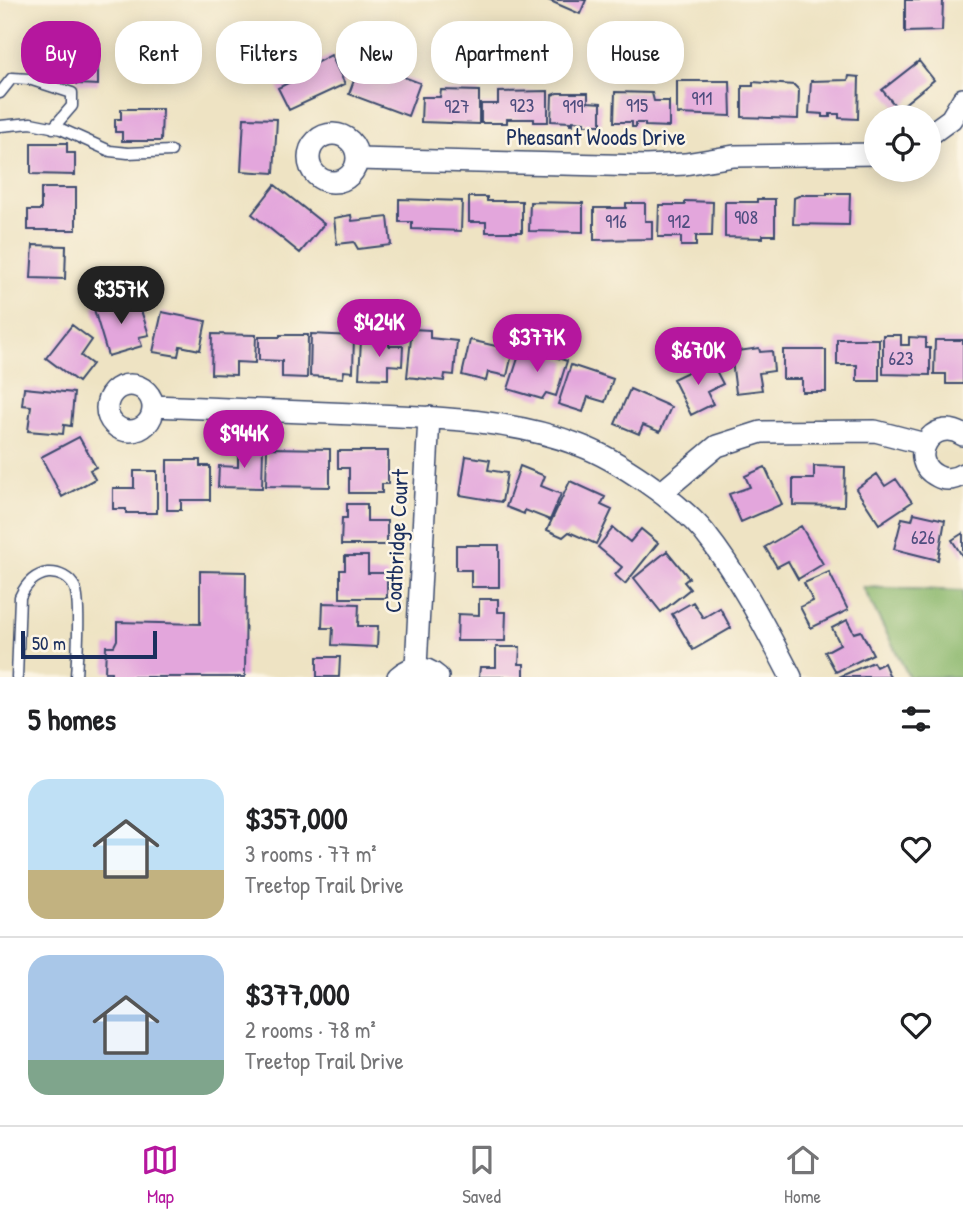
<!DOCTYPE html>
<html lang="en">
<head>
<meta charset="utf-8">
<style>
  body { margin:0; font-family:"Patrick Hand",sans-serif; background:#f2f2f2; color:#202124; height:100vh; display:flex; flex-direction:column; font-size:26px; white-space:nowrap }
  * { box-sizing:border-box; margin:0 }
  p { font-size:23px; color:#757577 }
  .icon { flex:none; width:38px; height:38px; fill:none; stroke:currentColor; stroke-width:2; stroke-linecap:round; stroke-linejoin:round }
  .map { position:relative; height:677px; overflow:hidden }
  .sheet { display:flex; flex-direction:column; background:#fff; flex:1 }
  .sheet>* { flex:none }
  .hud { position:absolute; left:21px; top:21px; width:922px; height:63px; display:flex; gap:14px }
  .buttons { position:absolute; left:864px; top:105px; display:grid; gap:14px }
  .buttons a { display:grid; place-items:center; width:77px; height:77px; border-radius:50%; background:#fff; box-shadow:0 4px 18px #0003; font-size:35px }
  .scale { position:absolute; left:21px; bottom:18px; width:136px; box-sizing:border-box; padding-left:7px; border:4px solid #1b2f5e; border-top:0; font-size:19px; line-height:24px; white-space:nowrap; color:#1b2f5e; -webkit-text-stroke:5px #fcf5e5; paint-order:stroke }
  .price { position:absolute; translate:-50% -60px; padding:0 16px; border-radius:24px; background:#b5179e; color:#fff; font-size:23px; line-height:46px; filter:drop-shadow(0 2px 4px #0008) }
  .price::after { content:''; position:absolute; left:50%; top:42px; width:21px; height:16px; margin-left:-10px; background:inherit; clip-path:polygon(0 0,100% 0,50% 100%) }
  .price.selected { background:#222; color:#fff }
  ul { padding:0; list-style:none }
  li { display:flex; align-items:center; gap:21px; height:175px; padding:0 28px }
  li+li { border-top:2px solid #e0e0e0 }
  li span { display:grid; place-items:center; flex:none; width:196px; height:140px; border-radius:21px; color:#555 }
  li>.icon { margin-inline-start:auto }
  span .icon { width:84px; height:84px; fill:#fffc; stroke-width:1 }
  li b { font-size:30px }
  h2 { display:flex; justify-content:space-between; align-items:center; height:84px; padding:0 28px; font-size:30px }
  .pill { padding:0 24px; border-radius:28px; background:#fff; box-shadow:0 4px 18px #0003; font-size:24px; line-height:63px }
  .pill.selected { background:#b5179e; color:#fff }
  .tab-bar { display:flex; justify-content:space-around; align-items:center; height:98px; border-top:2px solid #e0e0e0; background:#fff; font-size:19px; color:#757577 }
  .tab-bar a { display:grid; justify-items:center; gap:4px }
  .tab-bar .selected { color:#b5179e }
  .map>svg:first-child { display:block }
</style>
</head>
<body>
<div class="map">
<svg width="963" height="677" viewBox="0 0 963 677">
  <rect width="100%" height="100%" fill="#fcf5e5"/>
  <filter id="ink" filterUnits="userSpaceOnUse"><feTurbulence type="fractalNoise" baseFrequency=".0143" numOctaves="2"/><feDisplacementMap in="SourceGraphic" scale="14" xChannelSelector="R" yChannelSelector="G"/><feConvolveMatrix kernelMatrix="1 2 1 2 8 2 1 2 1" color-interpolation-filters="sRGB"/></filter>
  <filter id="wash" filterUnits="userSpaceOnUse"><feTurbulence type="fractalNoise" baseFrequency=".00686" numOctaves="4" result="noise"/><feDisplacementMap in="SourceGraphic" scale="28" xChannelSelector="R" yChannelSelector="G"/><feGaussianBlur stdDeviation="1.57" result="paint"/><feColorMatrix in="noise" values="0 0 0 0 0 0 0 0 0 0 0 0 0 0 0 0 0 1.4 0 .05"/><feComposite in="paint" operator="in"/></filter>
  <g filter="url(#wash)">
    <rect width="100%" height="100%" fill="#eee3c3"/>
    <path fill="#8eb970" stroke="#547467" stroke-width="2" d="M863 587 963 591V677H909Z"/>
    <g id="blocks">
      <path fill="#e3a6dc" d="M548 0H586L580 14Z
        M905 0H943L942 31 905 32Z
        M48 39H98V85L77 84V73H48Z
        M331 55 345 84 289 110 278 88 302 76 300 71Z
        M919 61 934 80 898 109 882 90Z
        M385 70 420 83 408 116 349 94 357 72 381 81Z
        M849 76 859 77 858 119 839 118V114H830V117H823V114L809 113 811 81 848 80Z
        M677 81H730L731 116 677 114Z
        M753 82 794 85 799 90 798 119 742 117V86H753Z
        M441 90 479 91V124L421 122 422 97H440Z
        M548 91V122H534V119H507V123H481V104H498V92Z
        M615 92 652 93 654 101H669V127L645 126V123H636V127H632V122H614Z
        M557 93H588V102L601 103V125H584V122L573 121V125H570V122L551 121 552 95Z
        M121 109H162L161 141H122V132H115V119H121Z
        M244 118 277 119 274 173 241 171Z
        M31 143H67V153H75V175L31 174Z
        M275 185 324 224 300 253 252 214Z
        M41 188H76V230H28V210H41Z
        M827 193H850L849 225 793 224 794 198 801 195H827Z
        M469 197H487V201H522V232H486V222H469Z
        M399 199 462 201 461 231 412 229V222H399Z
        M757 199H775V235H763V238L725 237V202H757Z
        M685 201 713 202 712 236H696V246H681V237H658L659 205H685Z
        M530 202 583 203V232L529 231Z
        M626 203H645V221H652V239L594 240V208H626Z
        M351 215 352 221 388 217 391 245 358 249 354 242 337 244 334 218Z
        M33 245 66 246 65 279 31 278Z
        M110 300 113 308 138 301 149 335 139 337 142 346 108 356 93 306Z
        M162 312 206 321 200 350 180 346 178 356 153 352Z
        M72 325 92 340 81 356 92 364 78 382 46 358Z
        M412 329 430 330V338L457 341 454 375 445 374 444 381 407 377Z
        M212 334 256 335 255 363 236 362V375L211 374Z
        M311 334 354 336 353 372 344 371 343 378 310 376Z
        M280 335H308L307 378 282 377V361L259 360V337H280Z
        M883 335H901V345H909V337L926 338V348H930V375L883 374Z
        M837 339H879V381H857V365H837Z
        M361 340 389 341V346H403L402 366 388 365V379L359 378Z
        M470 340 513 350 507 376 488 372 486 381 462 375Z
        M935 340H963V384H946V374H934Z
        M522 346 567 361 556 396 546 393 542 399 508 389Z
        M759 348 760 352 772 351 774 371 759 373 762 390 736 393 731 352Z
        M783 350H826V392H802V379H783Z
        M711 361 723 384 707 392 713 404 691 415 673 379Z
        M571 365 613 379 605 402 588 397 583 412 558 404Z
        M24 388 74 393 71 426 64 425 63 434 28 431 31 406 22 405Z
        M630 389 671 407 660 432 643 425 639 434 615 424Z
        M79 437 96 467 90 470 95 479 62 497 41 457Z
        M238 448H263L262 488 218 487 219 466 238 467Z
        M267 448 330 449V487L266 486Z
        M338 451H388V484H382V493H349V468H338Z
        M466 456 490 460 488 470 507 473 502 502 460 495Z
        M167 460H200V466H210V500H181V510H167Z
        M520 466 545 476 541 486 561 494 550 520 525 510 524 514 506 507Z
        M814 466 845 467 844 506 793 505V479H814Z
        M765 467 782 504 741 522 729 494 750 487 745 476Z
        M134 471H157V513H126V509H113V488H134Z
        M877 474 885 486 896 479 912 502 879 524 856 489Z
        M570 481 605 497 601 505 612 510 596 544 569 532 563 537 547 530Z
        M347 504H367V521H387V545H341L342 518H347Z
        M914 513 945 520 938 560 894 549 902 518 912 520Z
        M801 526 823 564 798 579 788 561 777 567 765 547Z
        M613 528 630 542 641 529 658 543 625 584 615 575 622 567 598 547Z
        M963 533V557L952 540Z
        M456 545H499V587H471V570H456Z
        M667 551 689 578 684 582 690 589 661 612 634 578Z
        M345 556H368V573H387V598H340V570H345Z
        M200 571 246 572 245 677H111V672H105L106 646H114L117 640V622L200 624Z
        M829 572 848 610 811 628 800 607 813 601 804 583Z
        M479 599H498V612H506L505 641H457L458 614 479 615Z
        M693 602 703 618 720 608 731 628 693 650 672 614Z
        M323 603 359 604 358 626H378L377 647 332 645 333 628H322Z
        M847 620 854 633 861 631 873 654 836 672 825 652 840 644 832 628Z
        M496 647H520L519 664H524V677H479L480 667H496Z
        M317 657H340L339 677H317Z
        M873 662 876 667 884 663 890 677H839Z"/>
    </g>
  </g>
  <g filter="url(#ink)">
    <use href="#blocks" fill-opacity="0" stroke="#3b4a6d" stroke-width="2"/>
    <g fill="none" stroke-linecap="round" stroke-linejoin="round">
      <defs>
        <path id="service" d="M0 93 12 78 29 79 72 93V106L53 128
          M0 126 31 123 61 129 110 151 128 153 171 151
          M17 677 20 597C25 586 34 575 48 573 59 572 70 578 75 588 81 605 77 657 76 677"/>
        <path id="minor" d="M309 158a24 24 0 1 1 48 0a24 24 0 1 1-48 0Z
          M929 135 951 119 963 99
          M357 159 646 166 685 164 734 156 877 154
          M107 408a23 23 0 1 1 46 0a23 23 0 1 1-46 0Z
          M153 406C220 409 287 411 354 414 428 417 508 418 579 445 617 459 678 501 704 532 739 576 765 627 791 677
          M963 435C931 415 906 461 937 476 946 481 955 479 963 474
          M661 493 717 446 761 432 875 431 925 444
          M416 667 429 417
          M398 677C411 665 424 665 438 677"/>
      </defs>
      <use href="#service" stroke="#3b4a6d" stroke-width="13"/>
      <use href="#minor" stroke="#3b4a6d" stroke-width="24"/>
      <use href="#service" stroke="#fff" stroke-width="10"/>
      <use href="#minor" stroke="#fff" stroke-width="21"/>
    </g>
  </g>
  <g text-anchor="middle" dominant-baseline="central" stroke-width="5" stroke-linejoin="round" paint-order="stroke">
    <g font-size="19" fill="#4d4d7e">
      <text x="702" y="98">911</text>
      <text x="522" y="105">923</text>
      <text x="637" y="105">915</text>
      <text x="457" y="106">927</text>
      <text x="573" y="106">919</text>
      <text x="746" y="217">908</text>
      <text x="616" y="221">916</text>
      <text x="679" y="221">912</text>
      <text x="901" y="358">623</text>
      <text x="923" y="537">626</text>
    </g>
    <g font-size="23" fill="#1b2f5e" stroke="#fcf5e5">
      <text x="596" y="136">Pheasant Woods Drive</text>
      <text transform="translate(396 541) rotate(-87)">Coatbridge Court</text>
    </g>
  </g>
</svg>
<div class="buttons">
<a><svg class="icon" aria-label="locate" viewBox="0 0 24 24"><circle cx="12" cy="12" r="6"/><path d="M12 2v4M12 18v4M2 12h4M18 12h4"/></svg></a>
</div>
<div class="scale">50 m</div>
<b class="price selected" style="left:121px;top:326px">$357K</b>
<b class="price" style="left:379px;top:359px">$424K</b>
<b class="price" style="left:537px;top:374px">$377K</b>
<b class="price" style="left:698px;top:387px">$670K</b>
<b class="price" style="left:244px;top:470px">$944K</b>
<div class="hud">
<a class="pill selected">Buy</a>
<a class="pill">Rent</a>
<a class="pill">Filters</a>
<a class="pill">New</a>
<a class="pill">Apartment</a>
<a class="pill">House</a>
</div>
</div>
<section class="sheet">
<h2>5 homes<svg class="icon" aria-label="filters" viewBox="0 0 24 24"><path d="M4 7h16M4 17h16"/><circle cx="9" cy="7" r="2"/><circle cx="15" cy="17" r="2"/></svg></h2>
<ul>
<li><span style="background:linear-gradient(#bfe0f5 65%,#c2b280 0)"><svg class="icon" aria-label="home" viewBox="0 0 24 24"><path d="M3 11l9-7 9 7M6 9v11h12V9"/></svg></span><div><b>$357,000</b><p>3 rooms · 77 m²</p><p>Treetop Trail Drive</p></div><svg class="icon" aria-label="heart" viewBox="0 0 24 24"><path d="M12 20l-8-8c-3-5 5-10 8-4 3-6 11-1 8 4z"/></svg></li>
<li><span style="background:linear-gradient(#a9c7e8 75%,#7fa58c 0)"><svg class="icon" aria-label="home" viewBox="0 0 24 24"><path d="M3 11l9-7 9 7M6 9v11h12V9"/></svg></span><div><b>$377,000</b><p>2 rooms · 78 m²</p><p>Treetop Trail Drive</p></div><svg class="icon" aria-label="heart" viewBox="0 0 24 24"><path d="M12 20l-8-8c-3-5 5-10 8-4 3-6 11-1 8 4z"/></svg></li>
</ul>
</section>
<nav class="tab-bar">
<a class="selected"><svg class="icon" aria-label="map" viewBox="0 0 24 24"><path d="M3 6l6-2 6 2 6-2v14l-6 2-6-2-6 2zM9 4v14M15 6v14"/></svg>Map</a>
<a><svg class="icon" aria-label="saved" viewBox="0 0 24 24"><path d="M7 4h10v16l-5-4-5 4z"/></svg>Saved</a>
<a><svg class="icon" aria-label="home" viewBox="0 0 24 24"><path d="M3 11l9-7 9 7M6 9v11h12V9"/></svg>Home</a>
</nav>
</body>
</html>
